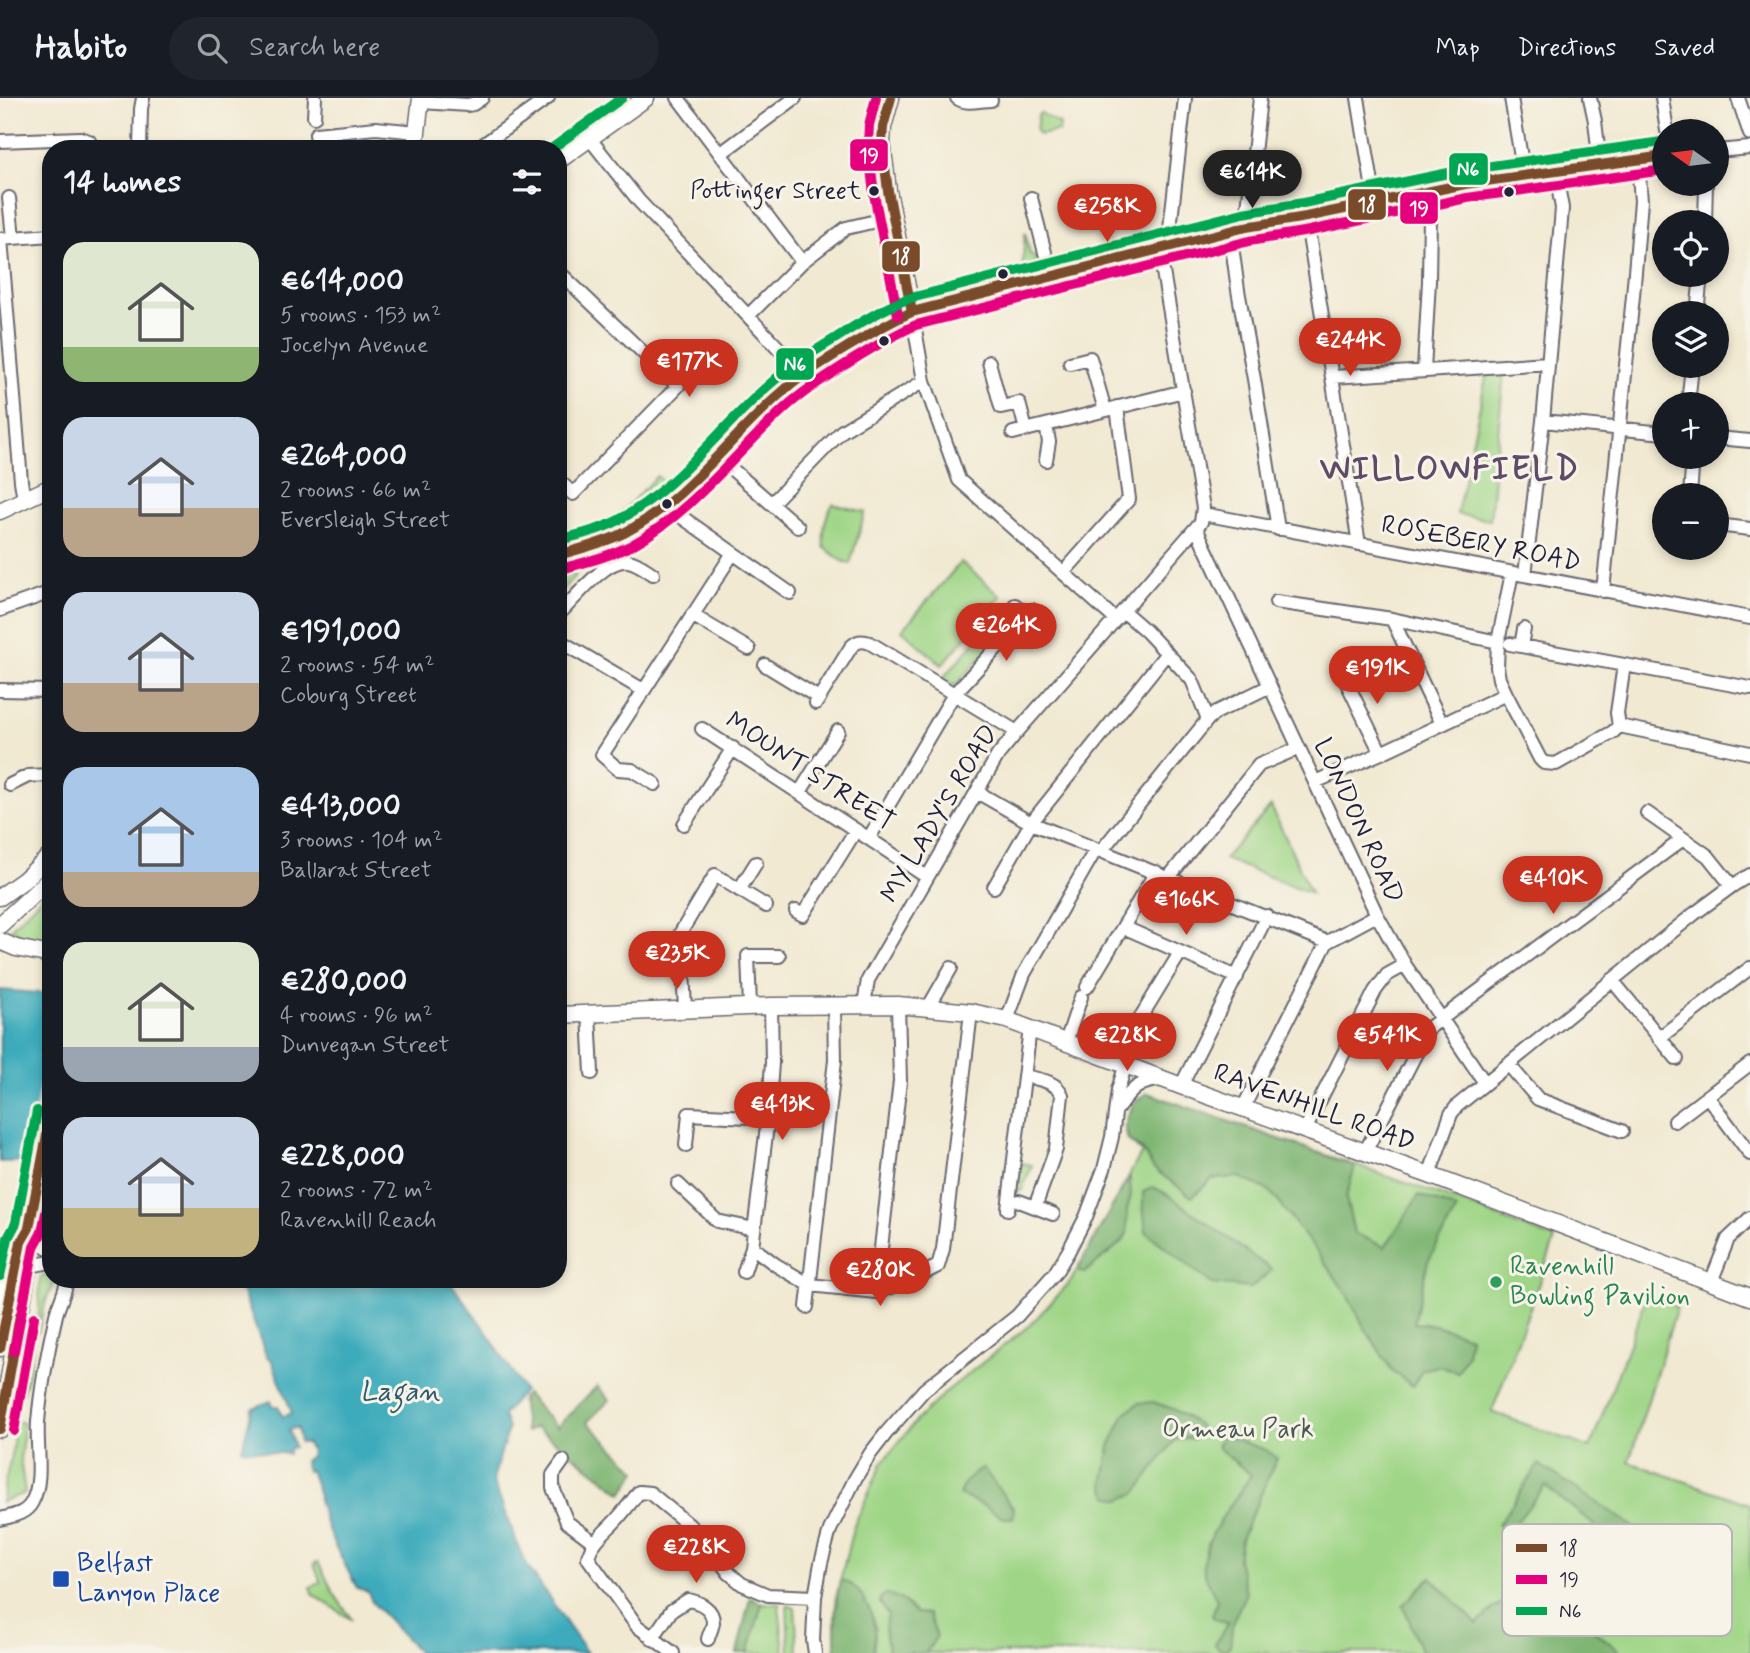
<!DOCTYPE html>
<html lang="en">
<head>
<meta charset="utf-8">
<style>
  body { margin:0; font-family:Mynerve,sans-serif; background:#20242c; color:#f1f3f6; height:100vh; display:flex; flex-direction:column; font-size:26px; white-space:nowrap }
  * { box-sizing:border-box; margin:0 }
  p { font-size:23px; color:#9ea1a6 }
  .icon { flex:none; width:38px; height:38px; fill:none; stroke:currentColor; stroke-width:2; stroke-linecap:round; stroke-linejoin:round }
  .map { position:relative; flex:1; overflow:hidden }
  .details { position:absolute; left:42px; top:42px; width:525px; height:1148px; display:flex; flex-direction:column; background:#171b24; border-radius:28px; box-shadow:0 4px 10px #0003 }
  .details>* { flex:none }
  .needle { width:46px; rotate:284deg }
  .fabs { position:absolute; left:1652px; top:21px; display:grid; gap:14px }
  .fabs a { display:grid; place-items:center; width:77px; height:77px; border-radius:50%; background:#171b24; box-shadow:0 4px 10px #0003; font-size:35px }
  .price { position:absolute; translate:-50% -60px; padding:0 16px; border-radius:24px; background:#c8321e; color:#fff; font-size:23px; line-height:46px; filter:drop-shadow(0 2px 4px #0008) }
  .price::after { content:''; position:absolute; left:50%; top:42px; width:21px; height:16px; margin-left:-10px; background:inherit; clip-path:polygon(0 0,100% 0,50% 100%) }
  .price.on { background:#222; color:#fff }
  ul { padding:0; list-style:none }
  li { display:flex; align-items:center; gap:21px; height:175px; padding:0 21px }
  li span { display:grid; place-items:center; flex:none; width:196px; height:140px; border-radius:21px; color:#555 }
  li>.icon { margin-inline-start:auto }
  span .icon { width:84px; height:84px; fill:#fffc; stroke-width:1 }
  li b { font-size:30px }
  h2 { display:flex; justify-content:space-between; align-items:center; height:84px; padding:0 21px; font-size:30px }
  header { display:flex; align-items:center; gap:42px; box-sizing:border-box; height:98px; padding:0 35px; background:#171b24; border-bottom:2px solid #363941 }
  header strong { font-size:33px }
  nav { display:flex; gap:38px; margin-inline-start:auto; font-size:24px }
  .search { width:490px; height:63px; background:#20242c; display:flex; align-items:center; gap:18px; box-sizing:border-box; padding:0 24px; border-radius:38px; color:#9ea1a6; font-size:26px }
  .map>svg:first-child { display:block }
</style>
</head>
<body>
<header>
<strong>Habito</strong>
<div class="search"><svg class="icon" aria-label="search" viewBox="0 0 24 24"><circle cx="10" cy="10" r="6"/><path d="M15 15l6 6"/></svg>Search here</div>
<nav><a>Map</a><a>Directions</a><a>Saved</a></nav>
</header>
<div class="map">
<svg width="1750" height="1555" viewBox="0 0 1750 1555">
  <rect width="100%" height="100%" fill="#f7f3e8"/>
  <filter id="ink" filterUnits="userSpaceOnUse"><feTurbulence type="fractalNoise" baseFrequency=".0143" numOctaves="2"/><feDisplacementMap in="SourceGraphic" scale="14" xChannelSelector="R" yChannelSelector="G"/><feConvolveMatrix kernelMatrix="1 2 1 2 8 2 1 2 1" color-interpolation-filters="sRGB"/></filter>
  <filter id="wash" filterUnits="userSpaceOnUse"><feTurbulence type="fractalNoise" baseFrequency=".00686" numOctaves="4" result="noise"/><feDisplacementMap in="SourceGraphic" scale="28" xChannelSelector="R" yChannelSelector="G"/><feGaussianBlur stdDeviation="1.57" result="paint"/><feColorMatrix in="noise" values="0 0 0 0 0 0 0 0 0 0 0 0 0 0 0 0 0 1.4 0 .05"/><feComposite in="paint" operator="in"/></filter>
  <g filter="url(#wash)">
    <rect width="100%" height="100%" fill="#f1e9d2"/>
    <path fill="#9fd586" stroke="#607c60" stroke-width="2" d="M1041 15 1060 26 1059 33 1040 37 1036 33 1038 17Z
      M1025 135 1030 156 1036 159 1034 167 1022 173Z
      M1504 274 1490 422 1457 416 1487 275Z
      M657 378 667 388 666 390 667 391 661 397 659 396 644 411H637L625 424H618L615 421Z
      M833 406 865 414 850 466 842 463 824 449C823 433 824 419 833 406Z
      M961 464 1001 498 942 567 902 532Z
      M562 476H574L576 477 558 496V480Z
      M1005 516 1013 521V524L955 588 942 581 982 536 986 538Z
      M1271 708 1311 795 1224 761Z
      M51 789V846L22 838 11 830Z
      M1147 995 1432 1094 1555 1141 1492 1314 1590 1350 1647 1198 1677 1209 1629 1364 1750 1406V1555H836L835 1541 836 1500 853 1430 882 1365 916 1323 947 1293 1031 1226 1071 1183 1142 1054 1128 1042 1125 1029 1134 1005Z
      M1021 1065 1032 1067 1022 1092 1019 1094 1018 1087Z
      M49 1175 51 1177V1181H53L54 1185 46 1202 38 1235 40 1180Z
      M32 1220C35 1254 32 1270 19 1302L17 1305Z
      M16 1324H22L23 1339 20 1361 25 1395 1 1404 13 1348V1333Z
      M318 1464 333 1494 352 1522 314 1497 311 1489 321 1485 314 1465Z
      M762 1505 779 1506 784 1555H748Z
      M787 1507 795 1510 798 1555H789Z"/>
    <path fill="#7fb673" stroke="#506c57" stroke-width="2" d="M1147 995 1355 1068 1346 1100 1354 1135 1385 1149 1419 1097 1457 1111 1428 1163 1414 1225 1436 1227 1470 1239 1467 1257 1458 1274 1438 1268 1422 1272 1413 1288 1393 1274 1364 1229 1346 1195 1318 1155 1270 1093 1240 1079 1212 1081 1192 1099 1153 1070 1143 1053 1128 1042 1125 1029 1128 1019 1134 1005Z
      M1130 1078 1131 1097 1127 1112V1135L1123 1143 1084 1175 1077 1172Z
      M1153 1089 1167 1096 1272 1172 1251 1190 1212 1186 1146 1134 1143 1106V1094Z
      M597 1288 610 1302 587 1324 637 1373 622 1395 536 1329 526 1334 521 1301 526 1296 557 1329Z
      M1153 1304 1173 1311 1200 1328 1194 1341 1185 1340 1175 1342 1136 1395 1120 1402 1108 1398 1103 1386 1110 1348 1125 1315 1139 1305Z
      M1222 1337 1266 1352 1277 1360 1241 1441 1238 1461 1246 1495 1233 1523 1230 1548C1224 1553 1221 1552 1215 1547L1228 1524 1218 1522 1212 1518 1217 1503C1214 1494 1208 1486 1205 1477 1195 1448 1236 1401 1251 1377L1217 1349Z
      M1539 1366 1682 1461 1688 1468 1686 1479 1629 1527 1624 1526 1660 1479 1545 1388 1508 1435 1498 1427Z
      M983 1370 1014 1411 1013 1420H1003L985 1408 959 1397C963 1383 971 1378 983 1370Z
      M1431 1479 1477 1526 1496 1508 1523 1496 1558 1502 1619 1553 1618 1555H1422L1403 1507Z
      M840 1482C861 1485 875 1518 875 1537 875 1543 873 1549 873 1555H836C834 1531 835 1506 840 1482Z
      M886 1496 899 1500 916 1515 928 1516 937 1538 926 1555H888L885 1529 888 1517 880 1505V1500Z
      M750 1500 762 1505 748 1555H737Z"/>
    <path fill="#3dabbb" stroke="#30667b" stroke-width="2" d="M0 892 51 896V1082L30 1063 0 1064Z
      M238 1181H448L486 1233 524 1293 503 1317 508 1330 493 1382 524 1463 587 1555H419L372 1504 368 1494 357 1490 332 1442 318 1403 319 1398 310 1372 307 1373 304 1363 310 1358 311 1351 306 1345H300L297 1329 289 1332 294 1349 290 1350 288 1356 242 1351 252 1310 271 1303 272 1308H278L283 1319 292 1315 271 1261 267 1260Z"/>
    <path fill="#f1e9d2" d="M51 928V1086L29 1067H25Z"/>
  </g>
  <g filter="url(#ink)">
    <g fill="none" stroke-linecap="round" stroke-linejoin="round">
      <defs>
        <path id="minor" d="M678 0 802 164
          M957 0C966 7 980 2 991 2
          M1358 0 1375 104
          M1511 0 1524 77
          M1590 0 1595 23 1600 67
          M1662 0 1667 33
          M1738 0 1750 36
          M421 4 468 7 473 6 482 0
          M314 19 315 0
          M590 41 639 103 804 277
          M0 43 80 40 89 43 93 51
          M140 51 141 11 143 0
          M318 51 316 36 376 30 417 34
          M477 51 548 0
          M1717 53 1750 50
          M720 56 795 0
          M9 100 13 140
          M1031 100 1051 178
          M1306 119 1359 446
          M1705 124 1706 86
          M1246 129 1260 0
          M1230 133 1238 192 1254 281 1278 431
          M0 141 51 137
          M1 141 21 383 24 402
          M1168 148 1185 0
          M558 173 678 288 573 396 558 382
          M912 214 924 283 959 382 1115 521
          M1697 215 1701 177
          M748 218 802 164 846 130 893 119
          M989 264 1001 309 1019 305 1026 332
          M1070 265 1090 260 1105 312
          M1424 272 1429 183 1430 116 1428 93
          M1333 279 1548 265
          M1688 306 1692 268
          M1543 323 1664 335
          M1013 335 1184 293
          M1717 340 1750 343
          M718 359 798 429
          M1046 362 1049 344 1046 327
          M1690 397 1693 359
          M772 405 842 333 924 283
          M666 408 790 495
          M1203 416 1750 520
          M1717 427 1750 431
          M1196 430 1377 817 1405 867 1485 985
          M558 457C660 439 702 368 772 303 793 283 817 268 841 253 864 239 886 224 912 214L1159 150 1246 129 1306 119 1465 86 1664 58
          M1063 475 1129 401 1117 309
          M1512 475 1498 544 1497 569 1499 581 1506 596 1540 661 1544 665 1556 666 1613 634 1619 628 1750 655
          M1525 477 1543 323 1561 123 1562 110 1555 72
          M1603 493 1633 198 1641 103 1638 62
          M1276 504 1392 521 1498 544
          M1015 507 1027 518
          M0 512 51 494
          M1123 513 1146 533 1192 582 1208 621
          M558 517C574 502 605 460 628 463 637 464 645 471 653 476
          M692 517 749 551
          M1392 521 1442 626
          M558 542 643 592
          M1510 546 1750 590
          M1521 548 1524 531
          M765 567 819 600
          M1343 577 1381 655
          M0 592 51 593
          M816 605 851 549C857 543 861 542 870 545L1017 634
          M1619 628 1617 615 1624 567
          M702 631 927 779
          M1315 684 1381 655 1506 596
          M655 686 632 672 618 671 602 657 733 455
          M10 687 28 678 51 677
          M800 694 838 633
          M977 694 1031 725 1327 844
          M1647 715 1708 758 1732 788
          M684 726 733 650
          M869 740 954 596 1032 512
          M1101 753 1208 621 1215 615 1270 588
          M1169 779 1259 667 1299 650
          M994 789 1031 725 1167 555
          M739 792 756 765
          M796 813 803 817 856 732
          M1123 829 1237 879
          M1612 882 1677 961
          M1087 889 1156 774
          M864 907 868 882 998 657 1017 634 1201 424 1203 410 1159 150
          M750 908 748 858H779
          M928 910 951 870
          M685 911 681 834 715 777 766 808
          M589 916 592 975
          M1007 922 1024 876 1096 751
          M1659 940 1750 870
          M1066 944 1081 899
          M1508 966 1538 1001 1622 1033
          M1024 978C1037 981 1057 983 1062 997L1056 1051 1035 1109
          M1181 988 1267 818
          M1707 998 1750 1056
          M1243 1010 1327 844 1377 817
          M1117 1011C1131 992 1139 982 1164 982
          M1675 1023 1750 966
          M1305 1032 1375 893 1387 877 1405 867
          M686 1047 689 1016 768 1020
          M1365 1054 1429 930 1683 741
          M1429 1077 1451 1016 1457 1008 1694 816 1732 788 1750 777
          M678 1086 717 1123 754 1131
          M1019 1103 1053 1116
          M1008 1111 1030 930
          M34 1138 51 1153
          M752 1149 776 1167 810 1187 876 1194 908 1183 938 1168 943 1151 971 914
          M0 1151 22 1141
          M29 1168 51 1164
          M744 1174 752 1149 768 1020 772 965 771 908
          M0 1179 4 1186 2 1206
          M1711 1184 1728 1141 1750 1120
          M876 1194 900 983 898 907
          M807 1209 835 962 834 907
          M563 1363 553 1377V1390L567 1424 595 1445
          M0 1421C12 1418 26 1416 32 1404 44 1382 36 1348 38 1324 41 1288 48 1252 56 1217 59 1205 66 1194 67 1181
          M652 1541 671 1513 688 1502C699 1504 713 1510 713 1524 713 1529 709 1536 708 1541
          M673 1555 637 1528 588 1460C591 1443 607 1433 618 1420 625 1412 632 1403 639 1394L650 1395 689 1427 709 1448 729 1475 742 1486 768 1497 815 1499
          M815 1555 813 1542 815 1499 821 1465 830 1432 855 1381 870 1356 887 1334 924 1292 1017 1218 1055 1175 1068 1154 1086 1119 1104 1071 1112 1039 1118 992 1139 922 1180 855"/>
        <path id="major" d="M891 0 883 29 882 44 888 93 912 214
          M415 51 421 0
          M558 63 646 0
          M0 413 51 389
          M0 799 24 782 51 757
          M0 827 51 780
          M0 843 16 850 51 857
          M558 917 771 908 898 907 971 914 1007 922 1181 988 1429 1077 1750 1199
          M0 1250 21 1144 29 1130 51 1016
          M0 1331 34 1138 29 1130"/>
      </defs>
      <use href="#minor" stroke="#6a6870" stroke-width="16"/>
      <use href="#major" stroke="#6a6870" stroke-width="19"/>
      <use href="#minor" stroke="#fff" stroke-width="12"/>
      <use href="#major" stroke="#fff" stroke-width="16"/>
      <defs>
        <path id="bus-1" d="M891 0 883 29 882 44 888 93 912 214
          M558 457C581 451 603 445 624 435 687 402 728 341 780 296 800 278 823 264 846 250 868 237 889 224 912 214L1246 129 1306 119 1465 86 1664 58
          M0 1250 21 1144 29 1130 51 1017
          M0 1331 20 1217"/>
        <path id="bus-2" d="M876 0 869 27 868 46 874 96 898 217
          M561 471C586 464 610 458 632 447 694 413 735 355 786 309 806 291 829 277 851 263 872 250 893 237 916 227L1249 143 1309 133 1467 100 1664 72
          M14 1253 34 1149 42 1134 51 1091
          M14 1333 34 1219"/>
        <path id="bus-3" d="M551 51 622 0
          M558 442C579 437 600 432 619 422 679 389 719 330 770 286 790 268 813 254 836 240 859 225 882 211 907 201L1243 115 1303 105 1463 72 1662 44
          M0 1178 8 1140 16 1125 37 1013"/>
      </defs>
      <use href="#bus-1" stroke="#f7f3e8" stroke-width="16"/>
      <use href="#bus-2" stroke="#f7f3e8" stroke-width="16"/>
      <use href="#bus-3" stroke="#f7f3e8" stroke-width="16"/>
      <use href="#bus-1" stroke="#7a4b2a" stroke-width="10"/>
      <use href="#bus-2" stroke="#e5007d" stroke-width="10"/>
      <use href="#bus-3" stroke="#00a651" stroke-width="10"/>
    </g>
  </g>
  <g fill="#22223b" stroke="#f7f3e8" stroke-width="2.5">
    <circle cx="874" cy="93" r="6"/>
    <circle cx="1509" cy="94" r="6"/>
    <circle cx="1003" cy="176" r="6"/>
    <circle cx="884" cy="243" r="6"/>
    <circle cx="667" cy="406" r="6"/>
  </g>
  <circle fill="#2e9e5b" stroke="#f7f3e8" stroke-width="2.5" cx="1496" cy="1184" r="7"/>
  <rect fill="#1a4fb4" stroke="#f7f3e8" stroke-width="2.5" x="52" y="1472" width="18" height="18" rx="3.5"/>
  <g text-anchor="middle" dominant-baseline="central" stroke-width="6" stroke-linejoin="round" paint-order="stroke">
    <g font-size="24" fill="#22223b" stroke="#f7f3e8" text-anchor="end">
      <text x="861" y="93">Pottinger Street</text>
    </g>
    <g font-size="26" fill="#22223b" stroke="#f7f3e8">
      <text transform="translate(1481 446) rotate(11)">ROSEBERY ROAD</text>
      <text transform="translate(810 674) rotate(33)">MOUNT STREET</text>
      <text transform="translate(940 716) rotate(-59)">MY LADY'S ROAD</text>
      <text transform="translate(1358 723) rotate(65)">LONDON ROAD</text>
      <text transform="translate(1314 1010) rotate(20)">RAVENHILL ROAD</text>
    </g>
    <g font-size="26" fill="#27864d" stroke="#f7f3e8" text-anchor="start">
      <text x="1510" y="1169">Ravenhill<tspan x="1510" dy="30">Bowling Pavilion</tspan></text>
    </g>
    <g font-size="26" fill="#485852" stroke="#f7f3e8">
      <text x="1238" y="1332">Ormeau Park</text>
    </g>
    <g font-size="26" fill="#164399" stroke="#f7f3e8" text-anchor="start">
      <text x="77" y="1466">Belfast<tspan x="77" dy="30">Lanyon Place</tspan></text>
    </g>
    <g font-size="28" font-style="italic" fill="#2d596e" stroke="#f7f3e8">
      <text x="400" y="1294">Lagan</text>
    </g>
    <g font-size="33" font-weight="bold" letter-spacing="2" fill="#5e4b67" stroke="#f7f3e8">
      <text x="1450" y="372">WILLOWFIELD</text>
    </g>
  </g>
  <rect x="1502" y="1426" width="230" height="112" rx="10" fill="#f7f3e8" stroke="#b7b4b4" stroke-width="2"/>
  <rect x="1516" y="1446" width="31" height="8" fill="#7a4b2a"/>
  <rect x="1516" y="1477" width="31" height="9" fill="#e5007d"/>
  <rect x="1516" y="1509" width="31" height="8" fill="#00a651"/>
  <g font-size="19" fill="#22223b">
    <text x="1559" y="1457">18</text>
    <text x="1559" y="1488">19</text>
    <text x="1559" y="1520">N6</text>
  </g>
  <g stroke="#f7f3e8" stroke-width="2.5">
    <rect x="849" y="40" width="40" height="34" rx="7" fill="#e5007d"/>
    <rect x="1448" y="54" width="41" height="34" rx="7" fill="#00a651"/>
    <rect x="1347" y="90" width="40" height="33" rx="7" fill="#7a4b2a"/>
    <rect x="1399" y="93" width="40" height="34" rx="7" fill="#e5007d"/>
    <rect x="881" y="142" width="40" height="33" rx="7" fill="#7a4b2a"/>
    <rect x="775" y="249" width="40" height="34" rx="7" fill="#00a651"/>
  </g>
  <g font-size="19" text-anchor="middle" font-weight="bold" fill="#fff">
    <text x="869" y="64">19</text>
    <text x="1468" y="78">N6</text>
    <text x="1367" y="113">18</text>
    <text x="1419" y="117">19</text>
    <text x="901" y="165">18</text>
    <text x="795" y="273">N6</text>
  </g>
</svg>
<div class="fabs">
<a><svg class="needle" viewBox="-14 -14 28 28"><path d="M0-13l5 13h-10z" fill="#e53935"/><path d="M0 13l5-13h-10z" fill="#9ea1a6"/></svg></a>
<a><svg class="icon" aria-label="locate" viewBox="0 0 24 24"><circle cx="12" cy="12" r="6"/><path d="M12 2v4M12 18v4M2 12h4M18 12h4"/></svg></a>
<a><svg class="icon" aria-label="layers" viewBox="0 0 24 24"><path d="M12 4l9 5-9 5-9-5zM3 14l9 5 9-5"/></svg></a>
<a>+</a>
<a>−</a>
</div>
<b class="price on" style="left:1252px;top:112px">€614K</b>
<b class="price" style="left:1107px;top:146px">€258K</b>
<b class="price" style="left:1350px;top:280px">€244K</b>
<b class="price" style="left:689px;top:301px">€177K</b>
<b class="price" style="left:1006px;top:565px">€264K</b>
<b class="price" style="left:1377px;top:608px">€191K</b>
<b class="price" style="left:1553px;top:818px">€410K</b>
<b class="price" style="left:1186px;top:839px">€166K</b>
<b class="price" style="left:677px;top:893px">€235K</b>
<b class="price" style="left:1127px;top:975px">€228K</b>
<b class="price" style="left:1387px;top:975px">€541K</b>
<b class="price" style="left:782px;top:1044px">€413K</b>
<b class="price" style="left:880px;top:1210px">€280K</b>
<b class="price" style="left:696px;top:1487px">€228K</b>
<section class="details">
<h2>14 homes<svg class="icon" aria-label="filters" viewBox="0 0 24 24"><path d="M4 7h16M4 17h16"/><circle cx="9" cy="7" r="2"/><circle cx="15" cy="17" r="2"/></svg></h2>
<ul>
<li><span style="background:linear-gradient(#dfe7d0 75%,#8fb573 0)"><svg class="icon" aria-label="home" viewBox="0 0 24 24"><path d="M3 11l9-7 9 7M6 9v11h12V9"/></svg></span><div><b>€614,000</b><p>5 rooms · 153 m²</p><p>Jocelyn Avenue</p></div></li>
<li><span style="background:linear-gradient(#c9d6e8 65%,#b9a48a 0)"><svg class="icon" aria-label="home" viewBox="0 0 24 24"><path d="M3 11l9-7 9 7M6 9v11h12V9"/></svg></span><div><b>€264,000</b><p>2 rooms · 66 m²</p><p>Eversleigh Street</p></div></li>
<li><span style="background:linear-gradient(#c9d6e8 65%,#b9a48a 0)"><svg class="icon" aria-label="home" viewBox="0 0 24 24"><path d="M3 11l9-7 9 7M6 9v11h12V9"/></svg></span><div><b>€191,000</b><p>2 rooms · 54 m²</p><p>Coburg Street</p></div></li>
<li><span style="background:linear-gradient(#a9c7e8 75%,#b9a48a 0)"><svg class="icon" aria-label="home" viewBox="0 0 24 24"><path d="M3 11l9-7 9 7M6 9v11h12V9"/></svg></span><div><b>€413,000</b><p>3 rooms · 104 m²</p><p>Ballarat Street</p></div></li>
<li><span style="background:linear-gradient(#dfe7d0 75%,#9aa5b1 0)"><svg class="icon" aria-label="home" viewBox="0 0 24 24"><path d="M3 11l9-7 9 7M6 9v11h12V9"/></svg></span><div><b>€280,000</b><p>4 rooms · 96 m²</p><p>Dunvegan Street</p></div></li>
<li><span style="background:linear-gradient(#c9d6e8 65%,#c2b280 0)"><svg class="icon" aria-label="home" viewBox="0 0 24 24"><path d="M3 11l9-7 9 7M6 9v11h12V9"/></svg></span><div><b>€228,000</b><p>2 rooms · 72 m²</p><p>Ravenhill Reach</p></div></li>
</ul>
</section>
</div>
</body>
</html>
